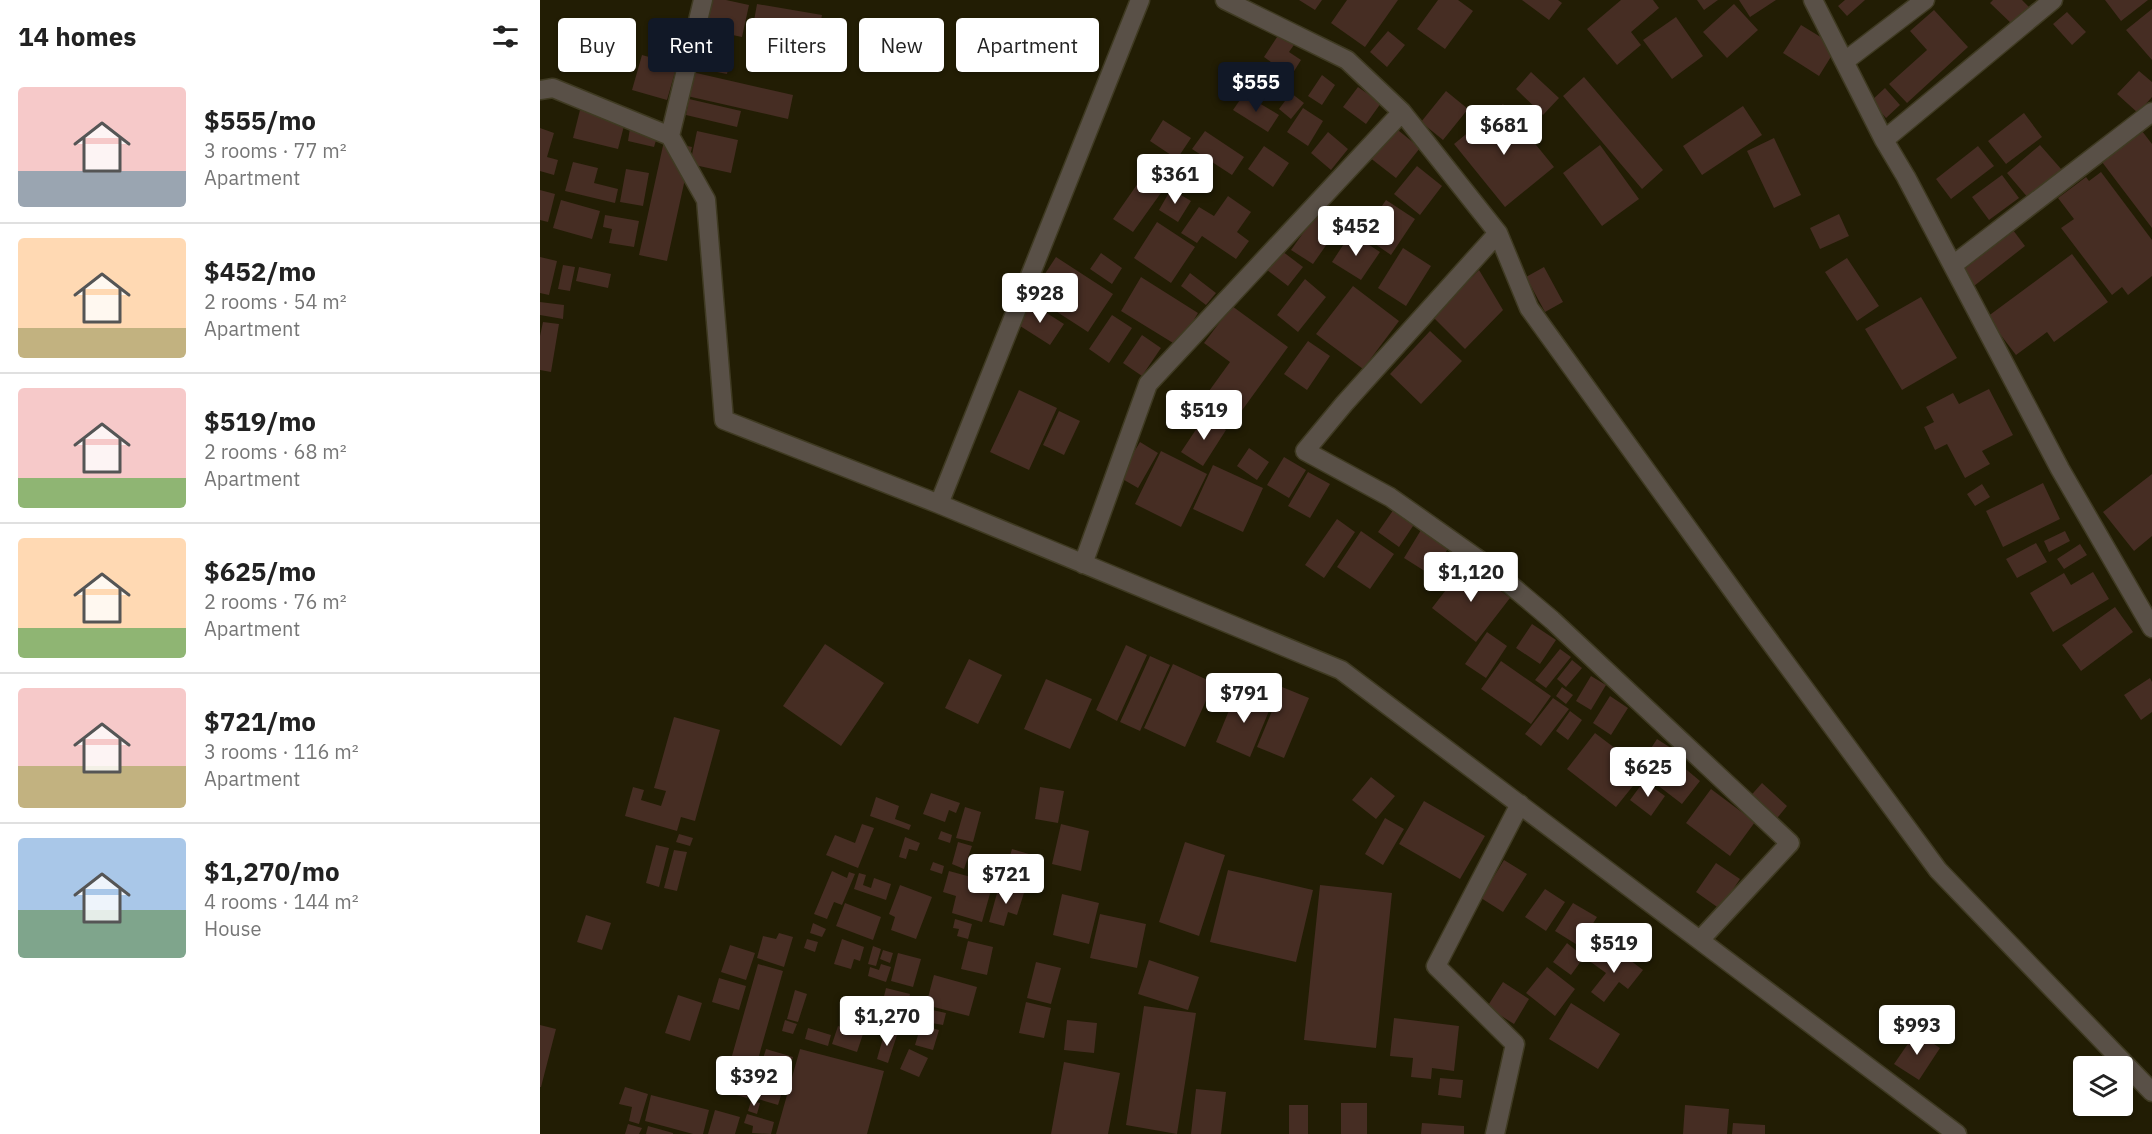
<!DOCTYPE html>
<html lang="en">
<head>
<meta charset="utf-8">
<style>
  body { margin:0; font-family:"IBM Plex Sans",sans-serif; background:#f2f2f2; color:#222; height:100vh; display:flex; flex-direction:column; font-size:22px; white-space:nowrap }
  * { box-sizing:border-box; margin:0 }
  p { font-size:20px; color:#767676 }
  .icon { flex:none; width:33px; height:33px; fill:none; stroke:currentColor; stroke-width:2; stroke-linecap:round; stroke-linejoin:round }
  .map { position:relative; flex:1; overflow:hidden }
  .details { display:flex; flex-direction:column; background:#fff; width:540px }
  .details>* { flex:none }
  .top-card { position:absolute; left:18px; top:18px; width:570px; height:54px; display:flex; gap:12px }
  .controls { position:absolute; left:1533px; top:1056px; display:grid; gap:12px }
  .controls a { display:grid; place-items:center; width:60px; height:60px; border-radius:6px; background:#fff; box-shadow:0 2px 4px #0004; font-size:30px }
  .price { position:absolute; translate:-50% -51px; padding:0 14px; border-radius:6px; background:#fff; color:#222; font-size:20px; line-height:39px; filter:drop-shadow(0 2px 3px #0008) }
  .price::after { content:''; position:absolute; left:50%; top:36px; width:18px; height:14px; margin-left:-9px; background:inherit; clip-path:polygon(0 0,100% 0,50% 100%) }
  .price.active { background:#111827; color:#fff }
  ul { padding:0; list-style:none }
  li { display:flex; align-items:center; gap:18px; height:150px; padding:0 18px }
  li+li { border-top:2px solid #e0e0e0 }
  li span { display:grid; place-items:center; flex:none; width:168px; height:120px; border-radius:6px; color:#555 }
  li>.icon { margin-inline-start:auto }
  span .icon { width:72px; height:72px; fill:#fffc; stroke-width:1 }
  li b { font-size:26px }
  h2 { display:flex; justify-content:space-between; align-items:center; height:72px; padding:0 18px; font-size:26px }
  .tag { padding:0 21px; border-radius:6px; background:#fff; box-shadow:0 2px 4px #0004; font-size:21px; line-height:54px }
  .tag.active { background:#111827; color:#fff }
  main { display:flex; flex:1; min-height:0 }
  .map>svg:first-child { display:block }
</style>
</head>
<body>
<main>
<section class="details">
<h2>14 homes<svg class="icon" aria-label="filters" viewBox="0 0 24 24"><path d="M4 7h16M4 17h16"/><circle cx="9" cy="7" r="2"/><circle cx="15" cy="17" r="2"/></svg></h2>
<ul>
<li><span style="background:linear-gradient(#f6c9c9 70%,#9aa5b1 0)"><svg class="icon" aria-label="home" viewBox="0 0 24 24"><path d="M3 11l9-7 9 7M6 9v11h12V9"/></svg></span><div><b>$555/mo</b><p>3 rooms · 77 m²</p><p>Apartment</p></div></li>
<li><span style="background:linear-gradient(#ffd9b3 75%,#c2b280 0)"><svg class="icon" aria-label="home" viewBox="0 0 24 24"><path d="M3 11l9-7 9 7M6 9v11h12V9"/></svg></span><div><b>$452/mo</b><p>2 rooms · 54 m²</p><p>Apartment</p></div></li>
<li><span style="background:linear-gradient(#f6c9c9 75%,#8fb573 0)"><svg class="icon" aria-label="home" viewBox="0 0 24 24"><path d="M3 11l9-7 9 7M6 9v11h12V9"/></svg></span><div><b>$519/mo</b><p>2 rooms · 68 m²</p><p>Apartment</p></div></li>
<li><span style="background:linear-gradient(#ffd9b3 75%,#8fb573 0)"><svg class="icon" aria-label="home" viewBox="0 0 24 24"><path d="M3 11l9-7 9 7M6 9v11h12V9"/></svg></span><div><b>$625/mo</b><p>2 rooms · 76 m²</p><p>Apartment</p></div></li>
<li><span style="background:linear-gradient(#f6c9c9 65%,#c2b280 0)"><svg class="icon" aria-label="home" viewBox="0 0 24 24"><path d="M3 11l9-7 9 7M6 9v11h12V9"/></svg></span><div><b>$721/mo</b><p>3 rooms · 116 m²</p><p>Apartment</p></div></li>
<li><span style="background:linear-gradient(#a9c7e8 60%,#7fa58c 0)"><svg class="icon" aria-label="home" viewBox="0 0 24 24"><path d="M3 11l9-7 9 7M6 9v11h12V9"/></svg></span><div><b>$1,270/mo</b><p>4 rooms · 144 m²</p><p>House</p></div></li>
</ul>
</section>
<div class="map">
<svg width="1612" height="1134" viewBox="0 0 1612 1134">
  <rect width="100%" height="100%" fill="#221d04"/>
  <path fill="#462d23" d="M170 0H186L209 5 202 37 164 29Z
    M759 0H782L775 10Z
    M807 0H858L825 47 791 23Z
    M898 0H918L933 11 905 49 877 29Z
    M982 0H1018L1022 3 1009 20Z
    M1081 0H1113L1119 8 1091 32 1101 45 1077 65 1047 29Z
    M1157 0H1178L1164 10Z
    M1199 0H1236L1210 17Z
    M1305 0H1325L1307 16 1298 6Z
    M1453 0H1482L1491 9 1474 26 1450 3Z
    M1565 0H1608L1581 21Z
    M217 4 282 15 278 38 231 29 226 57 208 54Z
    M1194 4 1218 30 1187 58 1163 32Z
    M1612 9V60L1586 30Z
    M1394 10 1428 47 1367 103 1349 84 1387 50 1370 31Z
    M1527 12 1546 32 1532 45 1513 24Z
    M1136 17 1163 56 1132 79 1103 40Z
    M1261 25 1297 47 1279 76 1243 53Z
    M741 31 756 42 749 52 761 60 751 76 724 57Z
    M848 31 865 45 847 67 830 52Z
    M158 43 192 51 187 74 152 67Z
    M102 55 137 65 127 100 92 90Z
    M724 64 744 77 733 93 713 80Z
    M1599 71 1612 82V97L1598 113 1577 94Z
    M152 72 253 95 248 119 147 96Z
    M991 72 1019 98 1003 115 976 89Z
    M782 75 795 85 782 105 768 96Z
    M1044 77 1123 170 1102 189 1023 96Z
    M818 87 841 103 826 124 803 107Z
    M1345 88 1360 105 1346 118 1331 101Z
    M906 91 928 109 903 140 881 122Z
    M751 93 764 103 751 119 739 109Z
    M704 94 739 115 728 132 693 110Z
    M149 99 201 111 197 127 146 115Z
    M963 104 1014 167 965 207 914 144Z
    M1203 106 1222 135 1162 175 1143 146Z
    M763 108 783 121 768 146 747 132Z
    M40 110 85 122 78 149 33 138Z
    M1484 113 1502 137 1466 164 1448 141Z
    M623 120 651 138 637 159 610 141Z
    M853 126 880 148 856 178 829 157Z
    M0 128 14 133 7 157 18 160 14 175 0 171Z
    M90 128 118 134 114 147 88 141Z
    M157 131 198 140 191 173 150 164Z
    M665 131 704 157 692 175 652 149Z
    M1602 131 1612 144V228L1562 162Z
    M788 132 808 149 791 170 771 153Z
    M1234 138 1261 195 1234 208 1207 151Z
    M124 141 152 147 127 261 99 255Z
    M1060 145 1099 199 1062 226 1023 173Z
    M1500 145 1522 170 1489 199 1467 173Z
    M724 146 749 163 733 187 708 169Z
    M1438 146 1454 166 1411 199 1396 179Z
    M33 162 58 168 54 183 78 189 75 203 25 191Z
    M877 166 902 186 880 215 854 194Z
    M86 169 109 173 103 206 80 202Z
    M1561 172 1612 240V276L1588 295 1582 287 1572 295 1521 228 1534 219 1518 198 1546 177 1549 181Z
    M1462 175 1479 198 1449 220 1432 197Z
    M603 176 623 190 593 232 573 219Z
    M631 189 651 201 638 222 619 210Z
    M0 190 15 194 8 222 0 220Z
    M688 196 711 212 697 232 709 241 696 259 662 236 657 243 641 233 659 207 674 216Z
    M21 200 60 211 52 239 13 228Z
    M846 200 875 219 851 255 822 235Z
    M780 209 801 224 773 264 751 250Z
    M1299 214 1309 236 1280 249 1270 228Z
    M65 215 99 221 94 247 69 243 72 229 63 227Z
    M617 222 655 247 631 283 594 258Z
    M1473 230 1485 246 1434 286 1422 271Z
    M811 233 840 252 821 280 792 262Z
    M863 248 891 266 866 306 838 288Z
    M742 251 763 267 748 286 727 270Z
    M561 253 582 268 572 284 550 269Z
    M1532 254 1568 302 1514 342 1507 332 1476 355 1447 317Z
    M0 257 17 261 9 295 0 293Z
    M516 257 573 294 548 332 491 295Z
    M1307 258 1339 306 1317 321 1285 272Z
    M23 265 35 267 30 291 18 289Z
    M39 267 71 274 68 288 36 281Z
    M1004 267 1023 302 1005 312 986 277Z
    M939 270 963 310 925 349 893 317Z
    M650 273 676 293 666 305 641 286Z
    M601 277 658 313 638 346 581 311Z
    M765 279 786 297 758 332 737 315Z
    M813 286 859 321 823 369 776 334Z
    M1381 297 1417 358 1362 390 1325 329Z
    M0 302 24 305 23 319 0 315Z
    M491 303 524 324 510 345 477 324Z
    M692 306 748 347 695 420 664 398 690 362 664 343Z
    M572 315 592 328 569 363 549 349Z
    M3 322 19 324 11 372 0 370V336Z
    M890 331 922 361 881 404 850 374Z
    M602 335 621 348 602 376 583 363Z
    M768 341 790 356 767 390 744 374Z
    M1449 389 1473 435 1442 451 1450 464 1425 478 1407 444 1395 450 1384 427 1394 422 1386 407 1413 393 1419 404Z
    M479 390 517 408 489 470 450 452Z
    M519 411 540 421 524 455 503 445Z
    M665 416 686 430 663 466 641 452Z
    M600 442 618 453 598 488 579 477Z
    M709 448 729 462 717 480 697 466Z
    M621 451 667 474 641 527 595 504Z
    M744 457 766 470 749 498 727 485Z
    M673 465 723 488 703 532 653 509Z
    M768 472 790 484 770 518 748 506Z
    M1612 474V536L1594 551 1563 512Z
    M1503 483 1520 519 1463 547 1446 511Z
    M1442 484 1450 497 1435 506 1427 494Z
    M854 509 875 523 859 547 838 532Z
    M797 519 815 532 784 578 765 565Z
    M881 530 909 547 891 575 864 558Z
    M821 531 854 554 830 589 797 567Z
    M1525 531 1530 541 1509 552 1504 541Z
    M1496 543 1507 562 1477 578 1466 559Z
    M1540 544 1547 555 1524 569 1517 559Z
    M926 564 970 598 936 642 892 608Z
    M1553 572 1569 599 1513 632 1490 593 1524 573 1531 585Z
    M1575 607 1593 632 1541 671 1522 645Z
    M992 624 1016 640 1000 664 976 648Z
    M947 632 967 646 946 678 925 664Z
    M285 644 344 683 301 746 243 706Z
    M586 645 607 655 577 721 556 710Z
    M1020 649 1031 657 1006 688 995 680Z
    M610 656 630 665 600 731 580 722Z
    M429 659 462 675 438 724 405 708Z
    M1032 660 1042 668 1026 687 1017 679Z
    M961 661 1011 696 991 724 941 689Z
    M633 664 674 683 645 747 604 728Z
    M1051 676 1066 685 1051 710 1036 701Z
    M1610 678 1612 682V712L1601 720 1584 695Z
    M506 679 552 699 530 749 484 729Z
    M680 684 693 690 682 710 669 703Z
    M742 687 769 698 744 758 717 747Z
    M1022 687 1033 695 1026 704 1016 696Z
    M697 691 731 706 710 757 676 742Z
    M1070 696 1088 708 1071 735 1053 723Z
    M1013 698 1029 709 1001 746 985 734Z
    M1030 711 1042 720 1028 740 1016 731Z
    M134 717 180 730 155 821 141 817 137 831 85 816 93 787 104 790 101 800 121 806 126 791 114 788Z
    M1055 733 1105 771 1076 807 1027 769Z
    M1117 739 1137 752 1123 772 1104 759Z
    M1135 760 1160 781 1142 804 1116 784Z
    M831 777 855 796 836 819 812 800Z
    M1104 781 1125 796 1111 816 1090 800Z
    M1222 783 1247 806 1234 822 1207 800Z
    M500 787 524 791 518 823 495 819Z
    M1171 789 1215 822 1190 856 1146 823Z
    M391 793 420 803 416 813 409 810 405 822 383 814Z
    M336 797 359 806 355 819 371 825 369 830 330 816Z
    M884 801 945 836 920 879 859 844Z
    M425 807 441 812 433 842 416 838Z
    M845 818 864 829 843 865 825 854Z
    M322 824 334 828 318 868 286 855 295 835 315 843Z
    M521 824 549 831 541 871 512 864Z
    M401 831 412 835 410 843 398 839Z
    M139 834 153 838 150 846 136 842Z
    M365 837 380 843 377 851 369 849 366 859 359 857Z
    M418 842 432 846 424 869 412 864Z
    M645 842 685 855 659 936 619 922Z
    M116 845 129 848 119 887 106 883Z
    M472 849 489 854 479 888 462 883Z
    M134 850 147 852 137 891 124 888Z
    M432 857 463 865 458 881 428 873Z
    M964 860 987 874 963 912 941 898Z
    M393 862 404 866 402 874 390 870Z
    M1176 863 1200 879 1180 909 1156 892Z
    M688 870 773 890 756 962 670 942Z
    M292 871 307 878 309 872 315 874 302 905 294 902 287 919 274 914Z
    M409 871 453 883 442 922 412 913 416 896 403 892Z
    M319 873 326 875 323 885 331 888 334 878 351 884 346 900 314 889Z
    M360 885 392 897 376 939 351 930 355 917 349 914Z
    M780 885 852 893 836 1048 764 1040Z
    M459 886 484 893 477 915 468 912 464 926 449 922Z
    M1005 889 1025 902 1006 931 985 917Z
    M522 894 559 903 549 944 513 935Z
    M305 903 341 917 333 940 296 926Z
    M1033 903 1057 917 1039 946 1015 931Z
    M560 914 606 924 597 968 550 958Z
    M46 915 71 923 62 950 37 942Z
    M415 919 432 924 428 939 417 936 419 929 413 928Z
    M273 923 286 929 282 937 270 933Z
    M239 933 253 937 244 967 217 958 223 936 236 939Z
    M267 939 278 942 275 952 264 948Z
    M302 939 324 947 320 961 314 959 311 969 294 964Z
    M428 941 453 947 447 975 421 969Z
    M1027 943 1044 957 1031 975 1013 962Z
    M190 945 215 953 206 980 181 972Z
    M333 946 341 949 336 966 328 964Z
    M1055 949 1074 964 1082 954 1103 970 1088 989 1079 982 1064 1002 1051 992 1066 973 1048 960Z
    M343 950 353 953 350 963 340 959Z
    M358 953 381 959 373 987 351 981Z
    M609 960 659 977 648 1010 598 994Z
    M496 962 521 968 511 1004 487 998Z
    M218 964 243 971 207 1098 182 1091Z
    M341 964 351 967 346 982 328 976 330 967 339 970Z
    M1007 967 1035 989 1015 1016 986 993Z
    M394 975 437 987 429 1016 386 1005Z
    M179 978 206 986 199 1010 172 1002Z
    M963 982 989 999 974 1024 947 1007Z
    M346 988 370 994 365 1015 341 1009Z
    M255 990 267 994 258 1022 247 1019Z
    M138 995 162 1003 150 1041 125 1033Z
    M486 1002 511 1008 504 1038 479 1033Z
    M1031 1003 1080 1034 1058 1069 1009 1039Z
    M604 1006 656 1013 637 1134 586 1125Z
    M383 1008 406 1013 403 1025 380 1021Z
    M854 1018 919 1026 914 1071 892 1068 891 1079 871 1077 873 1058 850 1056Z
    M245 1020 257 1024 253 1034 242 1031Z
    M527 1020 557 1023 554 1053 524 1050Z
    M0 1025 16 1029 1 1087H0Z
    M381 1025 399 1030 393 1050 375 1045Z
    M298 1026 323 1034 317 1052 292 1044Z
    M268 1028 291 1035 288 1046 265 1039Z
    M345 1031 357 1035 348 1063 337 1059Z
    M1376 1032 1400 1048 1379 1080 1354 1064Z
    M226 1049 253 1057 238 1105 211 1097Z
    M260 1049 344 1071 327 1134H236Z
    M369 1049 388 1058 379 1077 360 1069Z
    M524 1062 580 1073 568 1134H511Z
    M900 1078 923 1080 921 1098 898 1095Z
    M85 1087 108 1094 99 1124 89 1121 92 1107 79 1104Z
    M656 1089 686 1092 681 1134H651Z
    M111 1095 169 1110 163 1134H153L105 1121Z
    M211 1101 220 1103 217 1114 208 1111Z
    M801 1103H827V1134H801Z
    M749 1105H768V1134H749Z
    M1145 1105 1189 1109 1187 1134H1143Z
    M175 1110 200 1117 195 1134H168Z
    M207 1114 234 1122 231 1134 212 1133 213 1126 204 1123Z
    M882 1123 924 1126V1134H881Z
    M1193 1123 1225 1125V1134H1192Z
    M88 1124 102 1128 99 1134H85Z
    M108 1126 133 1133V1134H106Z"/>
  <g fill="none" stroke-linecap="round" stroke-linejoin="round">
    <defs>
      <path id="street" d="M163 0 130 136 166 200 184 420 399 504 801 670 1417 1134
        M685 0 807 60 862 112 958 233 989 308 1214 620 1398 870 1612 1092
        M1273 0 1344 140 1366 177 1520 469 1612 628
        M1305 61 1385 0
        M0 90 13 88 130 136
        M1344 140 1513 0
        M958 233 804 404 765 451 850 497 948 566 1012 620 1250 843 1160 940
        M1413 265 1612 112
        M399 504 600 0
        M543 564 608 384 862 112
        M955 1134 975 1044 896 966 980 804"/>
    </defs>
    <use href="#street" stroke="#3f3a22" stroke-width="21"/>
    <use href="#street" stroke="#595047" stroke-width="18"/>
  </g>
</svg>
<div class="controls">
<a><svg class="icon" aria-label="layers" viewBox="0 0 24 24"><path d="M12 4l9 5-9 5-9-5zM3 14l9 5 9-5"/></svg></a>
</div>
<b class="price active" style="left:716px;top:113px">$555</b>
<b class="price" style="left:964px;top:156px">$681</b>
<b class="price" style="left:635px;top:205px">$361</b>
<b class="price" style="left:816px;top:257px">$452</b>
<b class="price" style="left:500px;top:324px">$928</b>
<b class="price" style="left:664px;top:441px">$519</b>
<b class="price" style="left:931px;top:603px">$1,120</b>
<b class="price" style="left:704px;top:724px">$791</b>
<b class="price" style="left:1108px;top:798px">$625</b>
<b class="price" style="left:466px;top:905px">$721</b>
<b class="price" style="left:1074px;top:974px">$519</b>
<b class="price" style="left:347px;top:1047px">$1,270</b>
<b class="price" style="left:1377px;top:1056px">$993</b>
<b class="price" style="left:214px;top:1107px">$392</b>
<div class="top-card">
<a class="tag">Buy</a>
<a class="tag active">Rent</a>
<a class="tag">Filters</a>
<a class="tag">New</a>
<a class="tag">Apartment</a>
</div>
</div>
</main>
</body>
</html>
